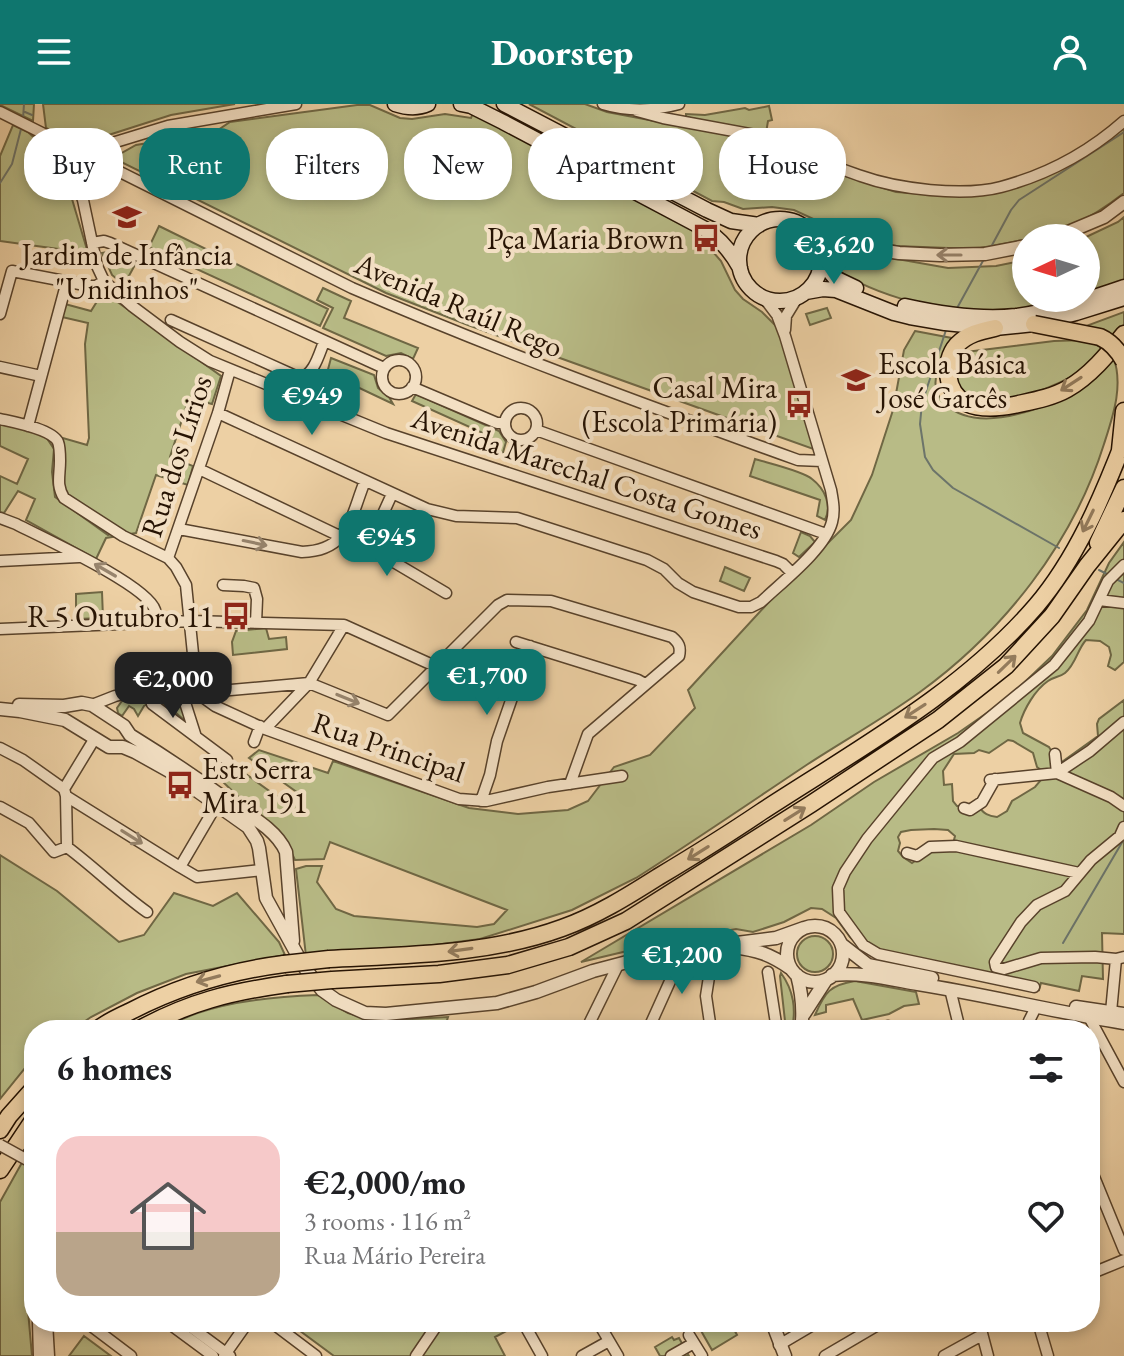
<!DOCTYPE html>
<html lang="en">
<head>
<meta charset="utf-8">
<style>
  body { margin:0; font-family:"EB Garamond",serif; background:#f2f2f2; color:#202124; height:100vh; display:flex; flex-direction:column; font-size:30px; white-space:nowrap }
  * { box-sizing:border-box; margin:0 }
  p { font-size:26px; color:#757577 }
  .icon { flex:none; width:44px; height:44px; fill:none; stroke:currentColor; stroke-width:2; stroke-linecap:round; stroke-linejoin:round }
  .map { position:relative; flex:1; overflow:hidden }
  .sheet { position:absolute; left:24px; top:916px; width:1076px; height:312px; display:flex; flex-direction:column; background:#fff; border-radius:32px; box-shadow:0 4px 12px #0003 }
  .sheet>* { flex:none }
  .hud { position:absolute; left:24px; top:24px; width:1076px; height:72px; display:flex; gap:16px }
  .needle { width:52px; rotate:266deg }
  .fabs { position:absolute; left:1012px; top:120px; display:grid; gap:16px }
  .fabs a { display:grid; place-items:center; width:88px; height:88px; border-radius:50%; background:#fff; box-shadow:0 4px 12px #0003; font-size:40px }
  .price { position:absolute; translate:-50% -68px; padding:0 18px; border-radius:16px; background:#0f766e; color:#fff; font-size:26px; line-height:52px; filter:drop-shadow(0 2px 4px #0008) }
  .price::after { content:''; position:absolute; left:50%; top:48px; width:24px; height:18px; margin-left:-12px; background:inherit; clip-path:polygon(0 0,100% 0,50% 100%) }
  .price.active { background:#222; color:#fff }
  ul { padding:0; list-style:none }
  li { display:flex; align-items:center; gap:24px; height:200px; padding:0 32px }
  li+li { border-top:2px solid #e0e0e0 }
  li span { display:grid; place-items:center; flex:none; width:224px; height:160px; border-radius:24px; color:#555 }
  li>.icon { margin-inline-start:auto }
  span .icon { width:96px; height:96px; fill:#fffc; stroke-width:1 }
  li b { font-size:34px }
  h2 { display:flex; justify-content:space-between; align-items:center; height:96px; padding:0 32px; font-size:34px }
  .tag { padding:0 28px; border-radius:32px; background:#fff; box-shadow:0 4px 12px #0003; font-size:28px; line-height:72px }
  .tag.active { background:#0f766e; color:#fff }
  header { display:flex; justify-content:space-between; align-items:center; height:104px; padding:0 32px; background:#0f766e; color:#fff; font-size:36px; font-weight:800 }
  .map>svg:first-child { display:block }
</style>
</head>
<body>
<header><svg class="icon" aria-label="menu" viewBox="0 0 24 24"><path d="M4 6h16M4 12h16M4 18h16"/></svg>Doorstep<svg class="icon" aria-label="person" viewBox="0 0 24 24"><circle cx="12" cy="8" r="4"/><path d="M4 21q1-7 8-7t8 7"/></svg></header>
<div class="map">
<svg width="1124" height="1252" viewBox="0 0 1124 1252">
  <rect width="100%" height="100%" fill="#edd0a4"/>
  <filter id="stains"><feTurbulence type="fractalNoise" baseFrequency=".0025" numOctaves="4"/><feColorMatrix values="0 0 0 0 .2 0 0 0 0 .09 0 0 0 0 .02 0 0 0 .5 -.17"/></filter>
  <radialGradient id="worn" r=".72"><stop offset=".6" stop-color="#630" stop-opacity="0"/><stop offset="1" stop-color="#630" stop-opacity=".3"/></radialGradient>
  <path fill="#b8bb86" stroke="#6f6744" stroke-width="2" fill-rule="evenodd" d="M0 0H34L33 17 0 1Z
    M43 0H235L171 11 93 36 82 42 46 24Z
    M529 0H585L607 8 771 39 792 55 896 88 954 92 1006 86 1102 40 1124 24V89C1097 110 1062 132 1026 134L1023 136 975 145 896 142 849 134 833 128 818 117 794 106 772 103 743 105 724 98 712 97Z
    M357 1H370L400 14 412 15 445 10 471 14 473 9 690 122 721 157 735 186 743 195 762 208 778 224 816 346 468 221 386 189 113 54 136 41 215 28 230 18Z
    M769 2 772 16 768 17 766 29 686 13V10L705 11 745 4 749 6Z
    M13 21 28 28 43 42 64 68 88 149 0 137V52Z
    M1124 113V177L1086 190V134H1084L1118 118Z
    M159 122 328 205 320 222 149 143Z
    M835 144 948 164 996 162 1026 156V194H1073C1044 204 1005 209 974 208 934 207 864 188 833 162Z
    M112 147 136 159 124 181 112 171 102 149Z
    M323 184 351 197 344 214 418 244 413 255 401 249 386 252 323 224 333 204 317 196Z
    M101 191 109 192 221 272 212 300 189 294 170 353 193 362 188 381 156 371 136 429 106 434 96 455 26 416 35 395 18 387 4 409 0 408V372L17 380 28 355 0 342V319L44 330 54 345 52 368 55 393 108 431 118 427 66 390 62 381 63 334 87 341 89 334 85 240 88 219 62 213 65 200 91 207Z
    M827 204 831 214 810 221 806 210Z
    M1124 208V223L1115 236 1086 222Z
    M915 227 957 235C944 253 923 279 945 300 977 330 1038 306 1072 290 1087 282 1101 264 1113 252 1124 281 1113 312 1104 340 1073 439 1004 527 920 588 884 614 845 636 808 660 751 698 694 737 636 774L572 806 480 835 434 841 306 852 296 765 306 762H322L317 778 336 805 354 812 477 823 494 820 507 806 330 738 324 755 295 756 287 739 223 678 229 663H236L289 701 298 689 249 654 259 646 328 669 333 657 469 704 518 710 568 706 588 697 614 663 650 651 695 604 688 586 768 499 851 416 872 371 893 306 904 246Z
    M1086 236 1101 243C1097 269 1029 293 1006 296 994 298 981 296 968 294 953 277 950 267 966 248L1054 237Z
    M331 254 374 271 378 284 389 293 393 300 351 280 326 273Z
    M416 290 499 327 506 338 502 352 490 348 492 333 412 297Z
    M755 355C768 359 803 367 812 375 825 385 832 401 825 416L817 412 820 396 750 372Z
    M801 428 810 432 815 438 799 453 793 449Z
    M1124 438V558L1115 566 1108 562 1111 551 1109 543 1100 537 1086 536C1077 546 1076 560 1065 569 1060 573 1053 573 1048 577 1035 586 1024 605 1020 619L1023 629 1049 643 1059 660 1098 632 1097 620 1099 615 1124 596V830L1102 829 1103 875 1082 872 1079 887 1041 879 1039 886 877 854 861 844 850 833 836 814 822 805 811 804 784 818 753 828 736 825 661 839 581 858 811 721 874 678 958 629 1007 595 1052 552 1087 506 1109 459ZM1008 636 1013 637 1033 649 1037 663 1041 666V676L1035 683 1012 697 1007 707 997 713C989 712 983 710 979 702H957L953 697 952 680 944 681 943 667 954 650 974 649 979 646 989 649ZM934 725 948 726 955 732 952 744 928 748 912 759 903 753 898 747 900 739 898 733 901 728 911 726Z
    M725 463 750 474 744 487 720 477Z
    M102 488 103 514 76 515V490Z
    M266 524 269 535 286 533 287 545 233 551 232 538 236 527Z
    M177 592 186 613 183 615 168 602 151 598 144 602 138 612 134 605 129 602 122 612 118 609 117 604 122 597Z
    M0 751 57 787 119 838 144 831 174 789 213 802 237 789 279 838 285 851 186 870 137 889 91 913 72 926H34V953L0 995Z
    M797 850a18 18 0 1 1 36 0a18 18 0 1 1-36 0Z
    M781 869C794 887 796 905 792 926H786L780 872Z
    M855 877 916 888 919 900 904 902 889 910 862 916 853 895 826 901V908L815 911C825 888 830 881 855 877Z
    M318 891 348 909 376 917 448 913 444 926H159C208 899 263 893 318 891Z
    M34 1037V1174L27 1195 32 1252H0V1098Z
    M288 1218H452L466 1227 473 1218H513L516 1222 495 1233 505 1252H334Z
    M696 1218H730L737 1231 712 1246Z
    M84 1232 111 1252H69Z
    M672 1233 674 1236 679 1234 689 1252H660L655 1243Z"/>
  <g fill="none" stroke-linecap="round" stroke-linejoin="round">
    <path stroke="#6c746a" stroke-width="2" d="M25 8 32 11
      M23 15 24 0
      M0 79 12 60 21 25
      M991 143 1011 106 1019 96 1124 28
      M956 206 984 155
      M946 226 922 299 920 320 925 353 933 366 953 384 1059 444
      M1099 466 1109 471
      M1114 474 1124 479
      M1063 839 1124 735"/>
    <defs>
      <path id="minor" d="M603 0C629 8 653 7 679 0
        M637 7 663 14 771 34C785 38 797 46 810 52 826 60 844 66 861 72 897 85 963 93 1001 83 1046 71 1089 48 1124 17
        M0 8 352 184C498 247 648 302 798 356L822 357
        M49 32 75 73 83 96 97 162 104 177 132 202 180 238 210 257 386 329 776 457 783 460 792 469
        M75 73 79 59 82 55 91 53 109 40 168 22 296 0
        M83 89C84 76 89 65 91 53
        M92 139 104 137 110 139 384 264
        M0 210 12 167 90 182H96L104 177
        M171 216 300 274C314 271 319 250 324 238
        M785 226 786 212 797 194
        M382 273a17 17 0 1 1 34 0a17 17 0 1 1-34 0Z
        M0 263 41 272
        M412 283 497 319H505
        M505 320a16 16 0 1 1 32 0a16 16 0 1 1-32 0Z
        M218 309 427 405 456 412 517 414 647 456 664 465 678 479 693 488 739 503H751L761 498C782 478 825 445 832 418 835 407 833 397 831 386L785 232 777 211 764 194
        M0 315C13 318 52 325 58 338 60 343 60 353 60 357 60 372 56 381 64 394L123 432 168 454 176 463 186 481 197 589
        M28 322 67 177
        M536 326 826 430
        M199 365 392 457 446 489
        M0 414 16 420C43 434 147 481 155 506 156 510 156 515 156 519
        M179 425 302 448C349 447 350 414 365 377
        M367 445 392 390
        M168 454 218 309 230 266
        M0 457 79 453
        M223 481 244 482 254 484 257 495 256 519
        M1099 496 1124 499
        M0 525 191 517 344 521 437 563
        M516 538 638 576 645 580
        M182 589 196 633
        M197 589 215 602 265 625 459 695 486 697 548 683 622 672
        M152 600 227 656
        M92 601 115 592 132 588 197 589 309 579 388 611 498 501 507 496 551 497 672 533C679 539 681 543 679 552L588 630 570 680
        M1124 618 1090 647 1057 669 1111 693 1124 702
        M265 625 309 579 344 521
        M95 634 64 685 66 692 67 743C95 764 119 788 147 808
        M254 638 260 622
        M0 644 23 656 64 685
        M990 676 1057 669 1055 650
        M66 692 180 763 217 700
        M481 697 490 671 497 637 530 542
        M0 703 29 719 54 748 67 743
        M964 704 970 706 982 698 995 675
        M1124 723 1120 732 1091 756 1065 787 1037 801 1021 818 995 858 996 863 1004 865 1041 854 1095 853 1116 855 1124 853
        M907 749 917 752 930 743 956 742 1079 769
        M180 763 197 773 262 766
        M768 868 777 926
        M1034 883 878 850 863 841 839 808 838 784 845 768 867 735 933 654 960 638 1054 561 1089 517 1108 477 1124 461
        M950 885 960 926
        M1111 908 1116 855
        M1089 913 1124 978
        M586 926 618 861
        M648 926 685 844
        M711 926 706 892 714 841
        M873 926 888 922 897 926
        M1032 926 1029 917 1036 903
        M1090 1063 1124 1146
        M1090 1170 1124 1156
        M38 1218 39 1252
        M47 1218 49 1252
        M86 1218 131 1252
        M167 1218 213 1252
        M184 1218 230 1252
        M271 1218 316 1252
        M523 1218 542 1252
        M598 1218 618 1252
        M979 1218 988 1252
        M1038 1218 1048 1252
        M689 1231 702 1252
        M779 1241 818 1218
        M224 1252 248 1218
        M416 1252 439 1218
        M582 1252 609 1237
        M671 1252 694 1239
        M825 1252 883 1218
        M944 1252 982 1231"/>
      <path id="tertiary" d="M808 126 823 135 834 139 899 149 940 151 985 150 1026 142
        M1054 134 1104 113 1124 98
        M19 601 64 602 82 599 92 601 124 622 130 631C164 652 197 674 230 698 249 711 277 726 286 748L293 837
        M0 605 20 607 65 616 109 643H123L135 648 169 667 248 723 257 737 259 744 266 794 304 863 322 886 336 896 365 909 386 910 497 899 536 888 593 867 665 848 776 834 804 824
        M787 850a28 28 0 1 1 56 0a28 28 0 1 1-56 0Z
        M841 840 868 861 932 874
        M733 843C757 846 770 850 790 864
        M797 871C802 890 804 907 801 926
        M832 871C861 868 889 875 918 880 987 891 1055 908 1124 919
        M1076 903 1124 910
        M804 910 826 876
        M772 1218 785 1252"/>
      <path id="secondary" d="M395 0C407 4 417 5 428 0
        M461 0 471 2 503 18 705 125C721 135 731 148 740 164
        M504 0 707 106 731 117 759 121
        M739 156a41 41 0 1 1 82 0a41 41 0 1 1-82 0Z
        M821 157 835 174 856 184
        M806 188 823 185 836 186 894 209 910 213 945 219 995 224 1034 220 1076 209 1124 194
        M905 202C941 210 980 216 1016 212 1053 207 1089 195 1124 183"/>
      <path id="trunk" d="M995 224C981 227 967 230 957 241 942 258 946 289 966 299 981 306 999 304 1014 301 1032 297 1051 294 1067 285 1090 272 1108 250 1124 230
        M1120 346 1124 307
        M1098 439 1124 384
        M329 855C406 851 488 851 562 824 596 812 628 792 658 773 693 752 727 731 761 708 856 646 961 589 1036 502 1076 455 1102 394 1124 337
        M332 876 439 870 508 861 569 843 626 817 811 700 938 616 1006 562 1052 512 1087 462 1124 416
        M97 926C107 918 118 913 129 908 179 882 229 867 284 860
        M138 926C189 898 230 888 287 880
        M0 1026 9 1012 34 984
        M0 1066 34 1015"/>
    </defs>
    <use href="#minor" stroke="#58422b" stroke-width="13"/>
    <use href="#tertiary" stroke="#58422b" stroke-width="15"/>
    <use href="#secondary" stroke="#261303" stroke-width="17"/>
    <use href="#trunk" stroke="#261303" stroke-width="19"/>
    <use href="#minor" stroke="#f3e0c4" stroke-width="10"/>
    <use href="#tertiary" stroke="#f3e0c4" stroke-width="12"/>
    <use href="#secondary" stroke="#f3e0c4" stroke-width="14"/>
    <use href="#trunk" stroke="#edd0a4" stroke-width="16"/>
    <defs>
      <path id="minor-bridge" d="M0 1041 31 1058"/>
      <path id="trunk-bridge" d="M1034 220 1100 233C1111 238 1118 246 1124 257
        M284 860 329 855
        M287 880 332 876"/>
    </defs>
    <use href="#minor-bridge" stroke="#58422b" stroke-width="13" stroke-linecap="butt"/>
    <use href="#trunk-bridge" stroke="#261303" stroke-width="19" stroke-linecap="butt"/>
    <use href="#minor-bridge" stroke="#f3e0c4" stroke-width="10"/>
    <use href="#trunk-bridge" stroke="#edd0a4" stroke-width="16"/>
  </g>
  <defs><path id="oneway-shaft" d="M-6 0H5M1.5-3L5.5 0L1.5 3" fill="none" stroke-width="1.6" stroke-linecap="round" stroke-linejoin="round" transform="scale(2)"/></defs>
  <g stroke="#97846d">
    <use href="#oneway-shaft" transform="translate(949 151) rotate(180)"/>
    <use href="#oneway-shaft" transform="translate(255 439) rotate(12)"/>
    <use href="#oneway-shaft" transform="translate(105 466) rotate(-150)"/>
    <use href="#oneway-shaft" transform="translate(348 595) rotate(22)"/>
    <use href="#oneway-shaft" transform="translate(132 733) rotate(32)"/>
  </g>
  <g stroke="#937b5c">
    <use href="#oneway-shaft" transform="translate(1071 280) rotate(147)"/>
    <use href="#oneway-shaft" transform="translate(1088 417) rotate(116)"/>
    <use href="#oneway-shaft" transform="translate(1007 560) rotate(-44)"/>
    <use href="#oneway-shaft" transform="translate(915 607) rotate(147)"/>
    <use href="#oneway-shaft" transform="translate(795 710) rotate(-32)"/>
    <use href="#oneway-shaft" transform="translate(698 749) rotate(148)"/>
    <use href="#oneway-shaft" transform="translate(460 846) rotate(172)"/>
    <use href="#oneway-shaft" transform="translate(208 875) rotate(165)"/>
  </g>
  <defs>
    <symbol id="school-bare" viewBox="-9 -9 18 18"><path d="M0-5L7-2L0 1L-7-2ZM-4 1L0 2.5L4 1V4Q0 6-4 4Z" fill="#8f2418" stroke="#f3e0c4" stroke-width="2.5" paint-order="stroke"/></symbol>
    <symbol id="bus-bare" viewBox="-9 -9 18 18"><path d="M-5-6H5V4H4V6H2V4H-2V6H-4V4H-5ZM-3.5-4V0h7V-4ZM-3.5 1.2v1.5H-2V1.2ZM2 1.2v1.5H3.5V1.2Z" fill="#8f2418" stroke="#f3e0c4" stroke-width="2.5" paint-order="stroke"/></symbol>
  </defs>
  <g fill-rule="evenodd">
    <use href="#school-bare" x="107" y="93" width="40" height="40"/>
    <use href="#bus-bare" x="686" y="114" width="40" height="40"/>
    <use href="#school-bare" x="836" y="256" width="40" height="40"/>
    <use href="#bus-bare" x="779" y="280" width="40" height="40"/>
    <use href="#bus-bare" x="216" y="492" width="40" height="40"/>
    <use href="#bus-bare" x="160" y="661" width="40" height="40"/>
  </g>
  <g text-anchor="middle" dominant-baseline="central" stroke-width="8" stroke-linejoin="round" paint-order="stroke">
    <g font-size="30" fill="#261303" stroke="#f3e0c4" text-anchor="end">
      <text x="684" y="134">Pça Maria Brown</text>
      <text x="127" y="150" text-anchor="middle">Jardim de Infância<tspan x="127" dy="34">"Unidinhos"</tspan></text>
      <text x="878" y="259" text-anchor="start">Escola Básica<tspan x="878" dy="34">José Garcês</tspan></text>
      <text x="777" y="283">Casal Mira<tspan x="777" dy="34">(Escola Primária)</tspan></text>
      <text x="214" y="512">R 5 Outubro 11</text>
      <text x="202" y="664" text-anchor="start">Estr Serra<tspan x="202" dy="34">Mira 191</tspan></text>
    </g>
    <g font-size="30" fill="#261303" stroke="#f3e0c4">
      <text transform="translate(459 201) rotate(23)">Avenida Raúl Rego</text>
      <text transform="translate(176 352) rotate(-72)">Rua dos Lírios</text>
      <text transform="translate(587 369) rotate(18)">Avenida Marechal Costa Gomes</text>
      <text transform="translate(389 643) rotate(19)">Rua Principal</text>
    </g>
  </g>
  <rect width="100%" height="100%" filter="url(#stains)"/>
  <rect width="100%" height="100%" fill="url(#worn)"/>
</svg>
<div class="fabs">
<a><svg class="needle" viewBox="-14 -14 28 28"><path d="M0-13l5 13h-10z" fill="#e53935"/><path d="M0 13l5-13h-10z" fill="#757577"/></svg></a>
</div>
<b class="price" style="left:834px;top:182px">€3,620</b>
<b class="price" style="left:312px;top:333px">€949</b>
<b class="price" style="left:387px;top:474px">€945</b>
<b class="price" style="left:487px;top:613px">€1,700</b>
<b class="price active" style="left:173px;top:616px">€2,000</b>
<b class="price" style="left:682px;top:892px">€1,200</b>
<div class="hud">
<a class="tag">Buy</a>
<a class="tag active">Rent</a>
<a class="tag">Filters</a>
<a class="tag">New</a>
<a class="tag">Apartment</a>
<a class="tag">House</a>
</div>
<section class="sheet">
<h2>6 homes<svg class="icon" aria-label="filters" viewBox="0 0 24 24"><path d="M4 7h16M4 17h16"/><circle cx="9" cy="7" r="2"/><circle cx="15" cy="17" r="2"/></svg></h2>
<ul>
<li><span style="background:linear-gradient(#f6c9c9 60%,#b9a48a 0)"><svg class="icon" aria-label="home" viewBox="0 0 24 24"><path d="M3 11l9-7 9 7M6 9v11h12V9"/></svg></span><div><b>€2,000/mo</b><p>3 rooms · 116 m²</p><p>Rua Mário Pereira</p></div><svg class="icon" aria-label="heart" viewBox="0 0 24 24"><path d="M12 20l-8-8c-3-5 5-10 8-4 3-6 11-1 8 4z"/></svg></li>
</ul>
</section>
</div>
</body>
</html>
